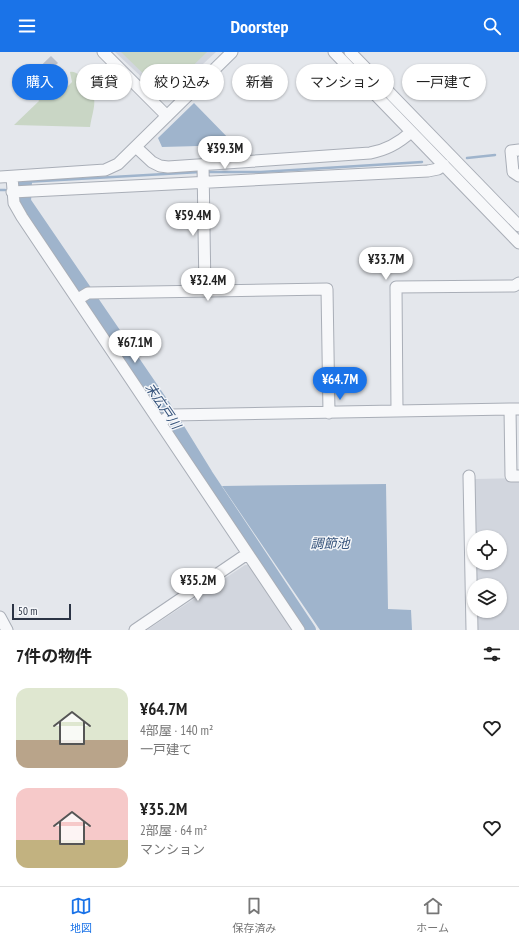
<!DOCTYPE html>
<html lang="ja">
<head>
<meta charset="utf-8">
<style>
  body { margin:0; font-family:"PT Sans Narrow","Noto Sans JP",sans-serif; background:#f2f2f2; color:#222; height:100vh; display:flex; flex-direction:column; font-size:15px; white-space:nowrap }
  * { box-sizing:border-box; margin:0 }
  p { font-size:13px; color:#767676 }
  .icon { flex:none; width:22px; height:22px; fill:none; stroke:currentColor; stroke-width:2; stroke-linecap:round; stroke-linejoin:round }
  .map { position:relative; height:578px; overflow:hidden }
  .sheet { display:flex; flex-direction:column; background:#fff; flex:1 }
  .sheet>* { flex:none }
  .guide { position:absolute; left:12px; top:12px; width:495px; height:36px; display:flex; gap:8px }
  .tools { position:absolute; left:467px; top:478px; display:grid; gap:8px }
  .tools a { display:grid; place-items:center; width:40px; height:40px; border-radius:50%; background:#fff; box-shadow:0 1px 3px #0004; font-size:20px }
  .scale { position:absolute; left:12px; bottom:10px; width:59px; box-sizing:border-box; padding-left:4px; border:2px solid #2b3445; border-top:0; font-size:11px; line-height:14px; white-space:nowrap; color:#2b3445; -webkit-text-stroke:3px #f4f6f9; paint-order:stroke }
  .price { position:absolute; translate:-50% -34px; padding:0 9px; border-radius:14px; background:#fff; color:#222; font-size:13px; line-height:26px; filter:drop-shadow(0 1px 2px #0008) }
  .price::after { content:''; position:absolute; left:50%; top:24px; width:12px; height:9px; margin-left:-6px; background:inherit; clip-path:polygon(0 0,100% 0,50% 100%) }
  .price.selected { background:#1a73e8; color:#fff }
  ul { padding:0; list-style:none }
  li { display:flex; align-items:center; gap:12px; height:100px; padding:0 16px }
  li span { display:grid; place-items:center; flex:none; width:112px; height:80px; border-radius:12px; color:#555 }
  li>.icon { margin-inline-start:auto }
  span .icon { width:48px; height:48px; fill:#fffc; stroke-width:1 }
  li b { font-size:17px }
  h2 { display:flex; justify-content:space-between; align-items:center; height:48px; padding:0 16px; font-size:17px }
  .chip { padding:0 14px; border-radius:18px; background:#fff; box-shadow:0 1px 3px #0004; font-size:14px; line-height:36px }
  .chip.selected { background:#1a73e8; color:#fff }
  header { display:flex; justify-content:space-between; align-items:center; height:52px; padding:0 16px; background:#1a73e8; color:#fff; font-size:18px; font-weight:800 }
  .menu { display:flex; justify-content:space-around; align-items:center; height:56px; border-top:1px solid #e0e0e0; background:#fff; font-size:11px; color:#767676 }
  .menu a { display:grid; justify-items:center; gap:2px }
  .menu .selected { color:#1a73e8 }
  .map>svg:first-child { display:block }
</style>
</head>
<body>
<header><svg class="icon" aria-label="menu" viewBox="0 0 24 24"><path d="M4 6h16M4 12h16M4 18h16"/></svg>Doorstep<svg class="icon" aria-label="search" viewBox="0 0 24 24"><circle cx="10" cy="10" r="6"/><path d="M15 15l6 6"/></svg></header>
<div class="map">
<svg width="519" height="578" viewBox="0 0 519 578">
  <rect width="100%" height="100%" fill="#e4e7ec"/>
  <path fill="#d2d6de" d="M115 0H216L165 47Z
    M519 426V578H476L475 559H500V533H475L474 511H500V485H474L472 430 475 427Z
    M245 513H250L293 578H147Z"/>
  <path fill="#c9d6c5" d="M121 0H207L172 34 157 35Z
    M70 20C76 19 79 23 83 28 100 46 94 52 90 75L14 73 39 49 38 47 51 34 62 38 67 35 72 30Z"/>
  <path fill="#9fb4cc" d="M194 51 235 93 162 95 158 86Z
    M386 432 388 557 411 558 412 578H320L222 434Z"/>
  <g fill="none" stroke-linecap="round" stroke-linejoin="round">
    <path stroke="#9fb4cc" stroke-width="2.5" d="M467 106 495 103
      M207 120H261L422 110
      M25 130 200 120
      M0 138H5"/>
    <path stroke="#9fb4cc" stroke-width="14" d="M25 130 24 150 164 355 206 423 309 578"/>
  </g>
  <path fill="#bbc0ca" d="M51 4 58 11 32 36 25 29Z"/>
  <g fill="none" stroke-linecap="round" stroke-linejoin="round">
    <defs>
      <path id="minor" d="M103 0 167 64
        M334 0 519 191
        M350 0 519 174
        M137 96 152 110 160 114 168 115 370 101C387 98 399 91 411 80
        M519 98 511 99 513 120 519 124
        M203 113 205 239
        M0 125 105 118 118 112 232 0
        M12 125 14 151 22 165 299 578
        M12 140 428 119 438 117 444 113
        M78 247 88 241 327 237 329 361
        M519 357H510L511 424H519
        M397 359 396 235 514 234 519 231
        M161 370 171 363 510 357
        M469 424 472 578
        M0 565 7 578
        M135 578 247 502"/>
    </defs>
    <use href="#minor" stroke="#a9aeb7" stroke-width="13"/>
    <use href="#minor" stroke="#f7f8fa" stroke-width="11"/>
  </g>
  <g text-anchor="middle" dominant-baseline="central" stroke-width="3" stroke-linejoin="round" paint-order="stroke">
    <g font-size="13" font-style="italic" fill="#34527a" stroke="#f4f6f9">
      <text transform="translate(163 354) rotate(56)">末広戸川</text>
      <text x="330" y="491">調節池</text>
    </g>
  </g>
</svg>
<div class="tools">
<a><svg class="icon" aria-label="locate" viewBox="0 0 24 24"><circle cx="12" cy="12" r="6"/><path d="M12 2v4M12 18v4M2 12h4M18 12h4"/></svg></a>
<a><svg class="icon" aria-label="layers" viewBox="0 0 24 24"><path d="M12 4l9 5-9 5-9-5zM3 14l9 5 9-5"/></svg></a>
</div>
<div class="scale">50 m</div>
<b class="price" style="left:225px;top:118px">¥39.3M</b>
<b class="price" style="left:193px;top:185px">¥59.4M</b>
<b class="price" style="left:386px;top:229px">¥33.7M</b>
<b class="price" style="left:208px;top:250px">¥32.4M</b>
<b class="price" style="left:135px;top:312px">¥67.1M</b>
<b class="price selected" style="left:340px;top:349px">¥64.7M</b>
<b class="price" style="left:198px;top:550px">¥35.2M</b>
<div class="guide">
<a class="chip selected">購入</a>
<a class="chip">賃貸</a>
<a class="chip">絞り込み</a>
<a class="chip">新着</a>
<a class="chip">マンション</a>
<a class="chip">一戸建て</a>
</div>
</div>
<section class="sheet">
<h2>7件の物件<svg class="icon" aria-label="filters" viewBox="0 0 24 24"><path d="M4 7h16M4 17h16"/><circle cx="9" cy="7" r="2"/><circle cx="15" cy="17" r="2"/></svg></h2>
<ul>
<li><span style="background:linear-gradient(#dfe7d0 65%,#b9a48a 0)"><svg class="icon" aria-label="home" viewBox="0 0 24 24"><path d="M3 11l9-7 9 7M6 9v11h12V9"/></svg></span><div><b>¥64.7M</b><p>4部屋 · 140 m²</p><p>一戸建て</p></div><svg class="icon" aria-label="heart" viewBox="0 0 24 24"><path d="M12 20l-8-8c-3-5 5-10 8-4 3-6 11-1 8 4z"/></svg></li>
<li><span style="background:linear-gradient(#f6c9c9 65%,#c2b280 0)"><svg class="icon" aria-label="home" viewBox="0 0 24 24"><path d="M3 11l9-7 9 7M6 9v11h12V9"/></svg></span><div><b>¥35.2M</b><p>2部屋 · 64 m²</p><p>マンション</p></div><svg class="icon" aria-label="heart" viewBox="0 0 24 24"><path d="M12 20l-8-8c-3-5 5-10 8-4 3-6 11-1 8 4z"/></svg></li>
</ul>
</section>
<nav class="menu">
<a class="selected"><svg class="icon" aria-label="map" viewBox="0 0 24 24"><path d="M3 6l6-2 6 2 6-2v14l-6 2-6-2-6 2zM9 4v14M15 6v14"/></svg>地図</a>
<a><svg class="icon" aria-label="saved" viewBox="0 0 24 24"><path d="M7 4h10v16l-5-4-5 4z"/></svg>保存済み</a>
<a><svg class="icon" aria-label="home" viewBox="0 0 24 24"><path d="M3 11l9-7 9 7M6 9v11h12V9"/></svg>ホーム</a>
</nav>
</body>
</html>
